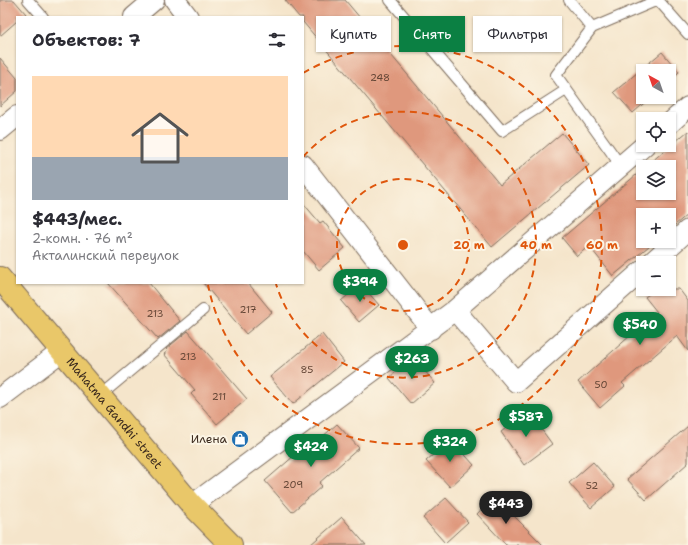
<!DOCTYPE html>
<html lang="ru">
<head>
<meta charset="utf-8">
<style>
  body { margin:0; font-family:"Shantell Sans",sans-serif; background:#f7f7f7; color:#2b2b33; height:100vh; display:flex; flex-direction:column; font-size:15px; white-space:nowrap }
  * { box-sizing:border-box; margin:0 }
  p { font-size:13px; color:#7c7c81 }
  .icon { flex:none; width:22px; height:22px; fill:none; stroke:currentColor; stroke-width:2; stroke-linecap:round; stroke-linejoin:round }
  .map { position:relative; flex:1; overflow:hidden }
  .sheet { position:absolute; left:16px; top:16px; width:288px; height:268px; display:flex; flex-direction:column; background:#fff; border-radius:0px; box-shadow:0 1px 3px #0004 }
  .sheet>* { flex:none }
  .hud { position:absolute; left:316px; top:16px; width:312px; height:36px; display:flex; gap:8px }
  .needle { width:26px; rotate:320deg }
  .fabs { position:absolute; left:636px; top:64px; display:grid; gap:8px }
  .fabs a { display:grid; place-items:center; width:40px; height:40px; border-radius:0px; background:#fff; box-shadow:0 1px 3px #0004; font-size:20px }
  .price { position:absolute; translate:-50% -34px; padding:0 9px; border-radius:14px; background:#0b8043; color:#fff; font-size:13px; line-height:26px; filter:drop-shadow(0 1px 2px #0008) }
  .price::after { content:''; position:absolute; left:50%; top:24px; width:12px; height:9px; margin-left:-6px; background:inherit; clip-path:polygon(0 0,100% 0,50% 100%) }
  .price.selected { background:#222; color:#fff }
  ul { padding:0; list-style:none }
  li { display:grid; align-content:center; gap:8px; height:212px; padding:0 16px }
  li span { display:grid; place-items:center; height:124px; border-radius:0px; color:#555 }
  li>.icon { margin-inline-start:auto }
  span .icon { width:72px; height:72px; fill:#fffc; stroke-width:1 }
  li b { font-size:17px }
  h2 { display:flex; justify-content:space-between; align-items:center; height:48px; padding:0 16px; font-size:17px }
  .tag { padding:0 14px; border-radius:0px; background:#fff; box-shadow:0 1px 3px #0004; font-size:14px; line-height:36px }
  .tag.selected { background:#0b8043; color:#fff }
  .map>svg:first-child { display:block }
</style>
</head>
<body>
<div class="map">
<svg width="688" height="545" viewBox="0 0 688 545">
  <rect width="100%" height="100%" fill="#fcf5e5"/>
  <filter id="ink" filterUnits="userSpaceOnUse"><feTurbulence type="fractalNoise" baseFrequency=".025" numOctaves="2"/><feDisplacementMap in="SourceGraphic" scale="8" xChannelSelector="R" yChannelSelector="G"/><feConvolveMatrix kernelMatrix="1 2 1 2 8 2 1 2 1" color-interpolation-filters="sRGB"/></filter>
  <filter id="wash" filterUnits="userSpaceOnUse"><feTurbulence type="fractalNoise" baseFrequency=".012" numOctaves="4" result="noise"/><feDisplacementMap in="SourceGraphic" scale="16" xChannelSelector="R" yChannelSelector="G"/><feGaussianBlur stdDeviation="0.9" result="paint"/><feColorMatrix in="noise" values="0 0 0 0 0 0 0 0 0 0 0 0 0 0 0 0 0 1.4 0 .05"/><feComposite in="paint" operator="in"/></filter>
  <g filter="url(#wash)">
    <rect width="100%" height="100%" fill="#f5e5cb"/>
    <g id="blocks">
      <path fill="#df987d" d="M0 0H14L26 14 22 17H17V21L0 36Z
        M285 0H345L500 185 562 133 589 165 492 247 303 22V17H299Z
        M662 52 679 72 669 81V71H643V97H651L633 113 614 92Z
        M0 58 17 78V91L0 106Z
        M688 131V214L669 230V215H643V241H655L613 276 589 246 577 256 562 238 643 169V193H669V167H645Z
        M303 203 320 223 323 221 345 248 319 270 303 251Z
        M108 283H149L180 321 158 339Z
        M203 283H248L272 312 246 334Z
        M361 284 379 305 359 322 341 301Z
        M656 289H679L688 301V351L677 336 622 383 625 386 600 408 578 382 657 312 645 297Z
        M188 331 247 399 217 424 191 394 195 390 164 354 168 351 166 349Z
        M322 334 344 362 293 404 270 377Z
        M413 357 435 383 411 404 389 378Z
        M528 411 552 444 524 465 501 432Z
        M337 424 359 448 319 483 322 486 292 512 265 481 295 455 297 459Z
        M688 426V463L646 500 627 479Z
        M451 439 474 465 450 487 426 461Z
        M593 462 615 487 591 508 569 483Z
        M494 496 543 545H506L477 514Z
        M446 498 468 522 445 543 423 518Z
        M342 517 366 545H310Z"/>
    </g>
  </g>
  <g filter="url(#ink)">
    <use href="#blocks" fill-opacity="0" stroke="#7c6b5b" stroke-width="1"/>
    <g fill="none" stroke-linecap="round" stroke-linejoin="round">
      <defs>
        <path id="lane" d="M28 0 43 17
          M390 0 502 131 566 90
          M569 0 592 28 556 75 621 166
          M592 28 658 0 688 34
          M100 396 203 310"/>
        <path id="street" d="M175 0 188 17
          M134 17 154 0
          M669 124 688 107
          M0 130 17 116
          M303 165 431 329
          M651 263 688 230
          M455 310 516 382 643 270
          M0 398 62 351
          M192 505 455 310 645 145"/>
        <g id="primary">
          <path id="s1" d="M0 278 192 505 231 545"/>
        </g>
      </defs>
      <use href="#lane" stroke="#7c6b5b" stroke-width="12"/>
      <use href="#street" stroke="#7c6b5b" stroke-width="22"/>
      <use href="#primary" stroke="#7c6b5b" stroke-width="24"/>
      <use href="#lane" stroke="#fff" stroke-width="10"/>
      <use href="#street" stroke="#fff" stroke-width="20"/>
      <use href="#primary" stroke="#e9c769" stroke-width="22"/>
    </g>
  </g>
  <g fill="none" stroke="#df570d" stroke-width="2" stroke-dasharray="7 5">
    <circle cx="403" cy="245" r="66"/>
    <path d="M303 157A133 133 0 1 1 276 284"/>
    <path d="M303 73A199 199 0 1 1 208 285"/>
  </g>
  <defs>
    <symbol id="shop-disc" viewBox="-11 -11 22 22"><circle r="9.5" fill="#1f6fb2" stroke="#fcf5e5"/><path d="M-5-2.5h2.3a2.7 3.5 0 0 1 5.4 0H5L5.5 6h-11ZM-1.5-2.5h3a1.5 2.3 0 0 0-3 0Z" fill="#fff"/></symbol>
  </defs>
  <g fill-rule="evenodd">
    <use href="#shop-disc" x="230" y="429" width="20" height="20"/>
  </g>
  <g text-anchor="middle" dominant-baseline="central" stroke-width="4" stroke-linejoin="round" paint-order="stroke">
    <g font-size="10" fill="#644636">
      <text x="380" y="77">248</text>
      <text x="248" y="309">217</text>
      <text x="155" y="313">213</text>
      <text x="188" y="356">213</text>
      <text x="307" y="369">85</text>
      <text x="601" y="384">50</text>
      <text x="219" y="396">211</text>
      <text x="293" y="484">209</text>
      <text x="592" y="485">52</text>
    </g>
    <g font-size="12" fill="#3b2a1e" stroke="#fcf5e5">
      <text stroke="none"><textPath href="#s1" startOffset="177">Mahatma Gandhi street</textPath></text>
    </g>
    <g font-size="12" fill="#3b2a1e" stroke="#fcf5e5" text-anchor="end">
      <text x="227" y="439">Илена</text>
    </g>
  </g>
  <circle cx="403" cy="245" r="6" fill="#df570d" stroke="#fcf5e5" stroke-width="2"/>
  <g font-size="12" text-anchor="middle" font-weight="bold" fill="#df570d" stroke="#fcf5e5" stroke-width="4" stroke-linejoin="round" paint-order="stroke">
    <text x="469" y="249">20 m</text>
    <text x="536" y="249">40 m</text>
    <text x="602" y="249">60 m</text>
  </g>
</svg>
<div class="fabs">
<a><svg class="needle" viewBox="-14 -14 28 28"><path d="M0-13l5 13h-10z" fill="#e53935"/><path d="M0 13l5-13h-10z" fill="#7c7c81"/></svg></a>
<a><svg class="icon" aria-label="locate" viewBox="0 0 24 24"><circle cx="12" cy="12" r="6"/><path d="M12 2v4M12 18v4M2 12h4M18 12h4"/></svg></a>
<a><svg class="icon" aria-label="layers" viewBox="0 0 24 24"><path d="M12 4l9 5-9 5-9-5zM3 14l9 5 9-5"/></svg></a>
<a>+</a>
<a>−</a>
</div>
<b class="price" style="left:360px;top:303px">$394</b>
<b class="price" style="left:640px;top:346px">$540</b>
<b class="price" style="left:412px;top:380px">$263</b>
<b class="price" style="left:526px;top:438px">$587</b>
<b class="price" style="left:450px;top:463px">$324</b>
<b class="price" style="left:311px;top:468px">$424</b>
<b class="price selected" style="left:506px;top:525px">$443</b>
<div class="hud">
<a class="tag">Купить</a>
<a class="tag selected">Снять</a>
<a class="tag">Фильтры</a>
</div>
<section class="sheet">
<h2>Объектов: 7<svg class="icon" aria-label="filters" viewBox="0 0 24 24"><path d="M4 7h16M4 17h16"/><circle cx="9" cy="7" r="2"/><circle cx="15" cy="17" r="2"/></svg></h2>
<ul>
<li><span style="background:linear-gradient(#ffd9b3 65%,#9aa5b1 0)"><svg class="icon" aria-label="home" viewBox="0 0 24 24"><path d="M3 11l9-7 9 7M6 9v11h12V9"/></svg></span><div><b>$443/мес.</b><p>2-комн. · 76 m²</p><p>Акталинский переулок</p></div></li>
</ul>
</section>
</div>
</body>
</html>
